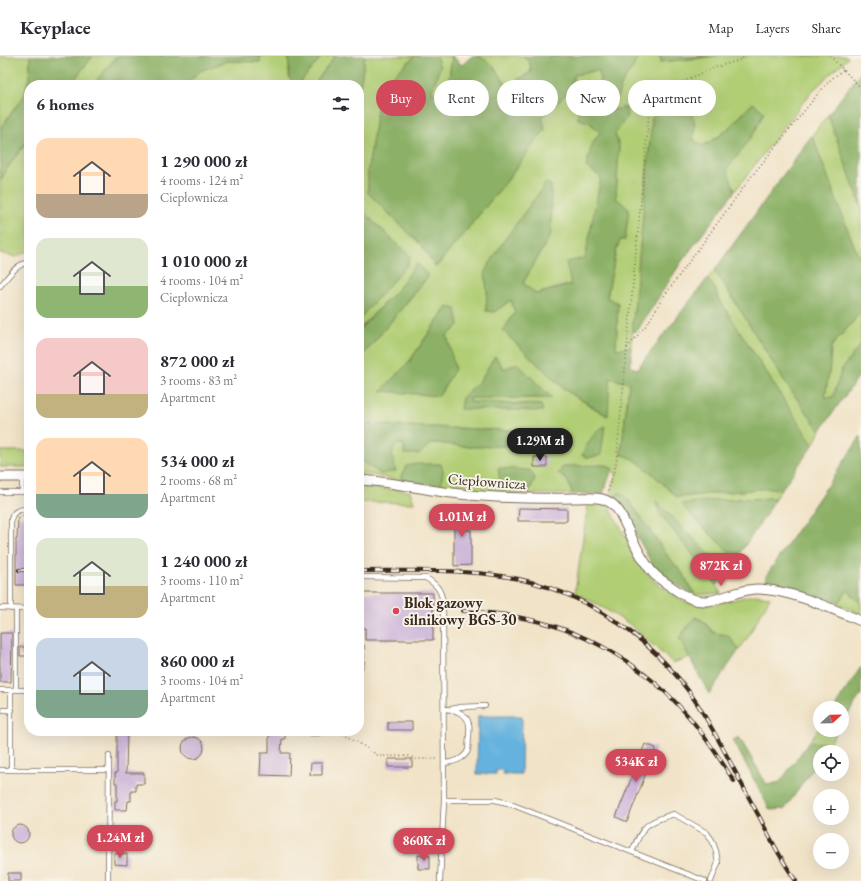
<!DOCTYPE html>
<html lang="en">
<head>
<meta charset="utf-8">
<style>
  body { margin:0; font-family:"EB Garamond",serif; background:#f7f7f7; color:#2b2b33; height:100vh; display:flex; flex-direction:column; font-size:15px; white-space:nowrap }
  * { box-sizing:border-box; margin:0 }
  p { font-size:13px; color:#7c7c81 }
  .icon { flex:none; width:22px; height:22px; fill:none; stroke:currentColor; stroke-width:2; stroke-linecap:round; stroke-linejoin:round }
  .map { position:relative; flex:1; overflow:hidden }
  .panel { position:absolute; left:24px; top:24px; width:340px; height:656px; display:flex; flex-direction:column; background:#fff; border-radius:16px; box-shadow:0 4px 16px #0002 }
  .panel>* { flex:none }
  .guide { position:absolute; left:376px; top:24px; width:380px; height:36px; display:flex; gap:8px }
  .needle { width:26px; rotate:68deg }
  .fabs { position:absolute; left:813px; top:645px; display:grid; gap:8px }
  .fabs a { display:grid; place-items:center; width:36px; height:36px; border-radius:50%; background:#fff; box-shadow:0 4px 16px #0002; font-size:20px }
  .price { position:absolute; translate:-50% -34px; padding:0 9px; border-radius:14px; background:#d1495b; color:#fff; font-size:13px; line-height:26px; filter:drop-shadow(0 1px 2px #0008) }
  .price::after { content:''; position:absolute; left:50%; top:24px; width:12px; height:9px; margin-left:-6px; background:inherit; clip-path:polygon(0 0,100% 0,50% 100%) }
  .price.on { background:#222; color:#fff }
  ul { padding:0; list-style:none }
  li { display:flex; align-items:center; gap:12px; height:100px; padding:0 12px }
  li span { display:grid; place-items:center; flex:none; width:112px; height:80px; border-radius:12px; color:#555 }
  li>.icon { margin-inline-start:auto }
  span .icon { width:48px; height:48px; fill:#fffc; stroke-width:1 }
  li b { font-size:17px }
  h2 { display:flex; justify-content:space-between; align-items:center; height:48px; padding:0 12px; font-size:17px }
  .pill { padding:0 14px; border-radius:18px; background:#fff; box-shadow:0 4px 16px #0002; font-size:14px; line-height:36px }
  .pill.on { background:#d1495b; color:#fff }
  header { display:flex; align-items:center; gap:24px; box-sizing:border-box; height:56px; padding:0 20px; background:#fff; border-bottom:1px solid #e1e1e2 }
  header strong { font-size:19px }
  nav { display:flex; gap:22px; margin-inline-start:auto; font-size:14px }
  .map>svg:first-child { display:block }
</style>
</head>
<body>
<header>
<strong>Keyplace</strong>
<nav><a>Map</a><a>Layers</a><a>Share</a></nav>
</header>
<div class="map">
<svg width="861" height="825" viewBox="0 0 861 825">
  <rect width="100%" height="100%" fill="#f7f3e8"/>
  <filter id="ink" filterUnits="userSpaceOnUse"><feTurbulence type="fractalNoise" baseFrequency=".025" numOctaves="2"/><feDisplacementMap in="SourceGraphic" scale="8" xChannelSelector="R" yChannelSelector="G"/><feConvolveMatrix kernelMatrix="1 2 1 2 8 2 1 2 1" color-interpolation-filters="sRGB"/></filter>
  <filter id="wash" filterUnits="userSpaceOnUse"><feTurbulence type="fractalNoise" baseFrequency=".012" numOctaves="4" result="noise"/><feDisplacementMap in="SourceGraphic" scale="16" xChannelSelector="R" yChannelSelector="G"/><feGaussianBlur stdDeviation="0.9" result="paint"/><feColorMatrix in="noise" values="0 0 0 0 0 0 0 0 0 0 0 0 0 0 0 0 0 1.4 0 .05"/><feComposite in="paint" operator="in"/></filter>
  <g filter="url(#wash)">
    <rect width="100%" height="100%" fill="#f1e3c7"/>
    <path fill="#b1ce74" stroke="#767c49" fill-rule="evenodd" d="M0 0H30V18L24 39 0 73Z
      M93 0H117L93 29H70Z
      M260 0H289V21L294 29H185L200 15 227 5 260 6Z
      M322 0H335L314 29H298Z
      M365 0H415L392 21 380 34 368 114V137L421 189 436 211 506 126 545 73 542 61 567 37 575 19 599 14 601 35 589 66 600 76 592 88 602 121 585 202 571 228 536 238 523 227 551 178 487 236 486 255 494 256 511 244 515 256 503 275 565 334 607 360 610 322 629 327 621 399C636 399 665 430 677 441L771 432 781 434 775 442 715 444 687 455 736 503 727 516 657 446 721 537 695 539 683 518 667 499 620 436 613 442 610 438 616 419 610 410 567 424 573 438H528L535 422 502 438 441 430 443 415 400 425 367 418H359V403L381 418 392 399 395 388 437 387 471 391 528 389 559 393 563 383 549 376 359 368V304L428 221 417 208 397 234 359 273V263L410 200 359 152V36ZM446 251 447 280 449 291 381 335 409 306ZM495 300 504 313 552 342H469L470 346 541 349 460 353 462 342 480 325Z
      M436 0H452L449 23 441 35 431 37 440 11Z
      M478 0H523L530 6 531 16 507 30 493 10Z
      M638 0H660L661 6 717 0H847L848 2 811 36 735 135 726 114 739 97 753 47C737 63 723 81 702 90L693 83 695 68 652 62 631 291 616 293 618 247 607 242 616 194 620 184H625L616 142 619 90 615 78 613 54 622 27 633 11Z
      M828 59 861 150V207L842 159 812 79Z
      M29 83V194L16 201 0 197V125L10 108Z
      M714 215 722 225 787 329 820 375 813 389 718 242 715 232 707 223Z
      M861 256V288L842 313 833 342 825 341 830 309 831 291Z
      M0 395H29V411H0Z
      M364 431 410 435 414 447 359 446 361 435Z
      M588 447 608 448 643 513 654 525 681 544 694 548 711 549 754 539 770 541 748 581 739 594 728 579 714 577 703 565 695 561 679 582 690 601 673 607 628 567 597 548 575 537Z
      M848 534 861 548V558L838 548Z
      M820 671V674H838L824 696H822L824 687 809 686Z"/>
    <path fill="#8cb166" stroke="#646e42" d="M30 0H93L70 29H29V83L10 108 0 125V73L24 39 30 18Z
      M117 0H260V6L227 5 200 15 185 29H93Z
      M289 0H322L298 29H294L289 21Z
      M335 0H365L359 36V29H314Z
      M415 0H436L440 11 431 37 441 35 449 23 452 0 462 9 472 0C490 0 498 18 507 30L531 16 530 7 523 0H638L633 11 622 27 613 54 626 51 627 60 615 78 619 90 616 142 629 153 625 184H620L616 194 607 242 618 247 616 293 631 291V311L637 313 707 223 715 232 718 242 813 389 781 434 771 432 677 441C665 431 636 398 621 399L629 327 610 322 608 360 565 334 503 275 515 256 511 244 494 256 486 255 487 236 485 215 505 183 546 127 551 129V178L523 227 536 238 571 229 566 206 585 202 601 121 586 111 592 88 600 76 589 66 578 63 579 45 600 35 599 14 575 19 567 37 542 61 545 73 506 126 436 211 421 189 368 137V114L380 34 392 21Z
      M660 0H717L661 6Z
      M861 16V150L828 59Z
      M679 45 689 51 695 68 693 83 702 90C723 81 737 63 753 47L764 56 755 76 727 114 735 135 682 205 637 275 632 276 652 62 658 55Z
      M812 79 842 159 861 207V256L831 291 830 309 825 341H833L842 313 861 288V317L820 375 787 329 722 225 714 215Z
      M359 152 410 200 407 209 359 263Z
      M417 207 428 220 359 304V274L397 234Z
      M447 251 456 253 459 269 447 280 455 313 439 340 381 335 409 306Z
      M495 300 504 313 517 307 552 342H469L470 346 541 349 543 355 460 353 462 342 480 325Z
      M359 368 549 376 563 383 560 393 528 389 471 391 437 387H431L419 398H404V388H395L392 399 396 415 381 418 359 403V396L365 387H359Z
      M605 370 601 399 588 402 582 399C587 388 594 375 605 370Z
      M861 380V548L848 534 838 548 778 530 764 529 766 520Z
      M417 408H441L443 415 441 430 400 425 406 410Z
      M603 409 610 410 612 413 603 438H573L567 424 558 417 564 410Z
      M498 412 530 414 535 422 528 438H502Z
      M620 436 628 443 667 499 683 518 695 539 679 530 655 514 623 453 613 442Z
      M775 442 769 454 736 503 687 455 682 448 715 444Z
      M656 445 727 516 717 529 659 457Z
      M695 561 703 565 714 577 728 579 739 594 709 638 679 582Z
      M861 611V638L842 668V652H834Z
      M739 681 767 729 780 726 809 686 824 687 822 696H820V702L785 753 770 754 733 684Z"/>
    <path fill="#65b2de" stroke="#506e7e" d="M478 660H522L521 718H503V714H496V718H477Z"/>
    <g id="blocks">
      <path fill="#cab1d9" d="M534 401H547V411H534Z
        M454 450H467L466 474H471V509L454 510Z
        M519 452 567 453V465H518Z
        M29 459V529H16V483H17L18 463 22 460Z
        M359 537H433V584H365V572H359Z
        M0 577H12L11 626H0Z
        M20 591H29V600H20Z
        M388 666H412V674H388Z
        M117 675H127L126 717H144V728H136V735H131V745H128L127 754H115V745H117V727H115V717H117Z
        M269 676H285V683H282L281 697H290L289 720 260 719 261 697H269Z
        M182 692a11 11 0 1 1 22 0a11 11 0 1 1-22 0Z
        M645 688 656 692 627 766 616 761Z
        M388 703H412V711H388Z
        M311 707H322V719H310Z
        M11 778a9 9 0 1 1 18 0a9 9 0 1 1-18 0Z
        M114 797 127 798V809L114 808Z
        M418 799 430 800V813H418Z
        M8 817H21V825H8Z"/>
    </g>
  </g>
  <g filter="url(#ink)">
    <use href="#blocks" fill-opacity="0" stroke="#7b6b59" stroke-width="1"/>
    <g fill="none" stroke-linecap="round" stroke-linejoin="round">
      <defs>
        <path id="lane" d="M0 230C8 221 16 208 29 206
          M22 421V436
          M0 436H29
          M359 521 426 522C437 529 440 533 443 545L444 744 440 825
          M0 552 29 553
          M11 553V464C13 454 20 453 29 453
          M359 615 362 607V591
          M0 634H29
          M16 634V553
          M452 653 460 651 485 650
          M4 654H12
          M305 675C310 678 319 678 324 675
          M444 707C452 707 465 703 468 694 469 690 468 685 469 681 469 677 470 672 469 668 467 657 453 653 444 653
          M11 713V634
          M0 714H109
          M444 744H495L508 747 705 825
          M632 796C643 769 646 766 674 758L707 777 712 784 716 795 718 807 711 825
          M108 825 109 700"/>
        <path id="street" d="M0 421H29
          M359 424C387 425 415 432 444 436 487 442 531 443 574 442 594 442 608 438 620 457 630 477 639 501 654 518 660 524 669 529 676 534 686 541 695 546 707 545 724 543 740 533 757 533 788 533 833 553 861 565"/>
      </defs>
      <use href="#lane" stroke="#7b6b59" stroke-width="6"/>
      <use href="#street" stroke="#7b6b59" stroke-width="11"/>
      <path stroke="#7b6b59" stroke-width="1.5" stroke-dasharray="1 3" stroke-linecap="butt" d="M830 0 861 32
        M627 292 648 267 662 243 751 121 817 39 831 23 843 14
        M608 435 616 408 650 48 653 39 713 12 740 4 746 0
        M331 676 343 677 379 700H409L416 703H438"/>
      <use href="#lane" stroke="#fff" stroke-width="4.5"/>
      <use href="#street" stroke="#fff" stroke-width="9"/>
      <defs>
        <path id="rail" d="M19 514H29
          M359 515C404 515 450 513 495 519 583 530 664 587 707 664 726 696 742 730 760 762 771 784 782 805 796 825
          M463 555C481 556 499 557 517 561 583 572 645 609 689 661 706 681 720 703 734 725"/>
      </defs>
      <use href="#rail" stroke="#3b2a1e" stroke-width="4"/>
      <use href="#rail" stroke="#f7f3e8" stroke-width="2.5" stroke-dasharray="8" stroke-linecap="butt"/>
    </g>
  </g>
  <circle fill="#d1495b" stroke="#f7f3e8" stroke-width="1.5" cx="396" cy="555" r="4"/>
  <g text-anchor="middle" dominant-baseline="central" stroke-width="4" stroke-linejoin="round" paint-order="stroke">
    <g font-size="15" fill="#3b2a1e" stroke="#f7f3e8">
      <text transform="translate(487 425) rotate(4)">Ciepłownicza</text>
    </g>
    <g font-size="15" font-weight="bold" fill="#3b2a1e" stroke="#f7f3e8" text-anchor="start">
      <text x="404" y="546">Blok gazowy<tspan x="404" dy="17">silnikowy BGS-30</tspan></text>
    </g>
  </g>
</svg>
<div class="fabs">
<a><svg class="needle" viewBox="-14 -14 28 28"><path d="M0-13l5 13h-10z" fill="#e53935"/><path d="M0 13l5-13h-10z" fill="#7c7c81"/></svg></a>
<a><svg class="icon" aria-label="locate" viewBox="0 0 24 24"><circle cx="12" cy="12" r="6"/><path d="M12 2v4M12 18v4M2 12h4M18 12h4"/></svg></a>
<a>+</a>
<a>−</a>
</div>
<b class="price on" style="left:540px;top:406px">1.29M zł</b>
<b class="price" style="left:462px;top:482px">1.01M zł</b>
<b class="price" style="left:721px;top:531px">872K zł</b>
<b class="price" style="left:636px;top:727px">534K zł</b>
<b class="price" style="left:120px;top:803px">1.24M zł</b>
<b class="price" style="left:424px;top:806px">860K zł</b>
<div class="guide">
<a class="pill on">Buy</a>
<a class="pill">Rent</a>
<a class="pill">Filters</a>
<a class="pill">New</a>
<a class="pill">Apartment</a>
</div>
<section class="panel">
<h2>6 homes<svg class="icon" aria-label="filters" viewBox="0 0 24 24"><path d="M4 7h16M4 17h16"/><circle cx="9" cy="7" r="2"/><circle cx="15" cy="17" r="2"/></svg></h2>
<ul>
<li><span style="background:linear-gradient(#ffd9b3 70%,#b9a48a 0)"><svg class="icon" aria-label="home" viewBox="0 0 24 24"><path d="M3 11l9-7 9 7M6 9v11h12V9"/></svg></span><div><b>1 290 000 zł</b><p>4 rooms · 124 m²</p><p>Ciepłownicza</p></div></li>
<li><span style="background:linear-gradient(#dfe7d0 60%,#8fb573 0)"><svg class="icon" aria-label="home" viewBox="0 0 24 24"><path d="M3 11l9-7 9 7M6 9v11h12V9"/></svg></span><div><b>1 010 000 zł</b><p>4 rooms · 104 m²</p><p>Ciepłownicza</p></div></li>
<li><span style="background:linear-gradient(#f6c9c9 70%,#c2b280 0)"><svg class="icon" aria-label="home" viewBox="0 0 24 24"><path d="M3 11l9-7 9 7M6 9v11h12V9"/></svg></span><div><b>872 000 zł</b><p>3 rooms · 83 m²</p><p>Apartment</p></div></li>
<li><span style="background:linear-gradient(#ffd9b3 70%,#7fa58c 0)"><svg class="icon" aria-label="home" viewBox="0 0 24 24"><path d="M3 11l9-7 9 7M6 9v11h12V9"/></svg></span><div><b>534 000 zł</b><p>2 rooms · 68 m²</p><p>Apartment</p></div></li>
<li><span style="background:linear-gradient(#dfe7d0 60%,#c2b280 0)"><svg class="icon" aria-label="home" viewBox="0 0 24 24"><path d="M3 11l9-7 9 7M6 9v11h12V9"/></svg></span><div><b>1 240 000 zł</b><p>3 rooms · 110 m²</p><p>Apartment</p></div></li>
<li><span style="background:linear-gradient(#c9d6e8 65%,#7fa58c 0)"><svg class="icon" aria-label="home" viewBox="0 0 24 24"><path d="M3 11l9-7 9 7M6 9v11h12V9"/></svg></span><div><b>860 000 zł</b><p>3 rooms · 104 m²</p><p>Apartment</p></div></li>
</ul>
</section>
</div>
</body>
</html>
